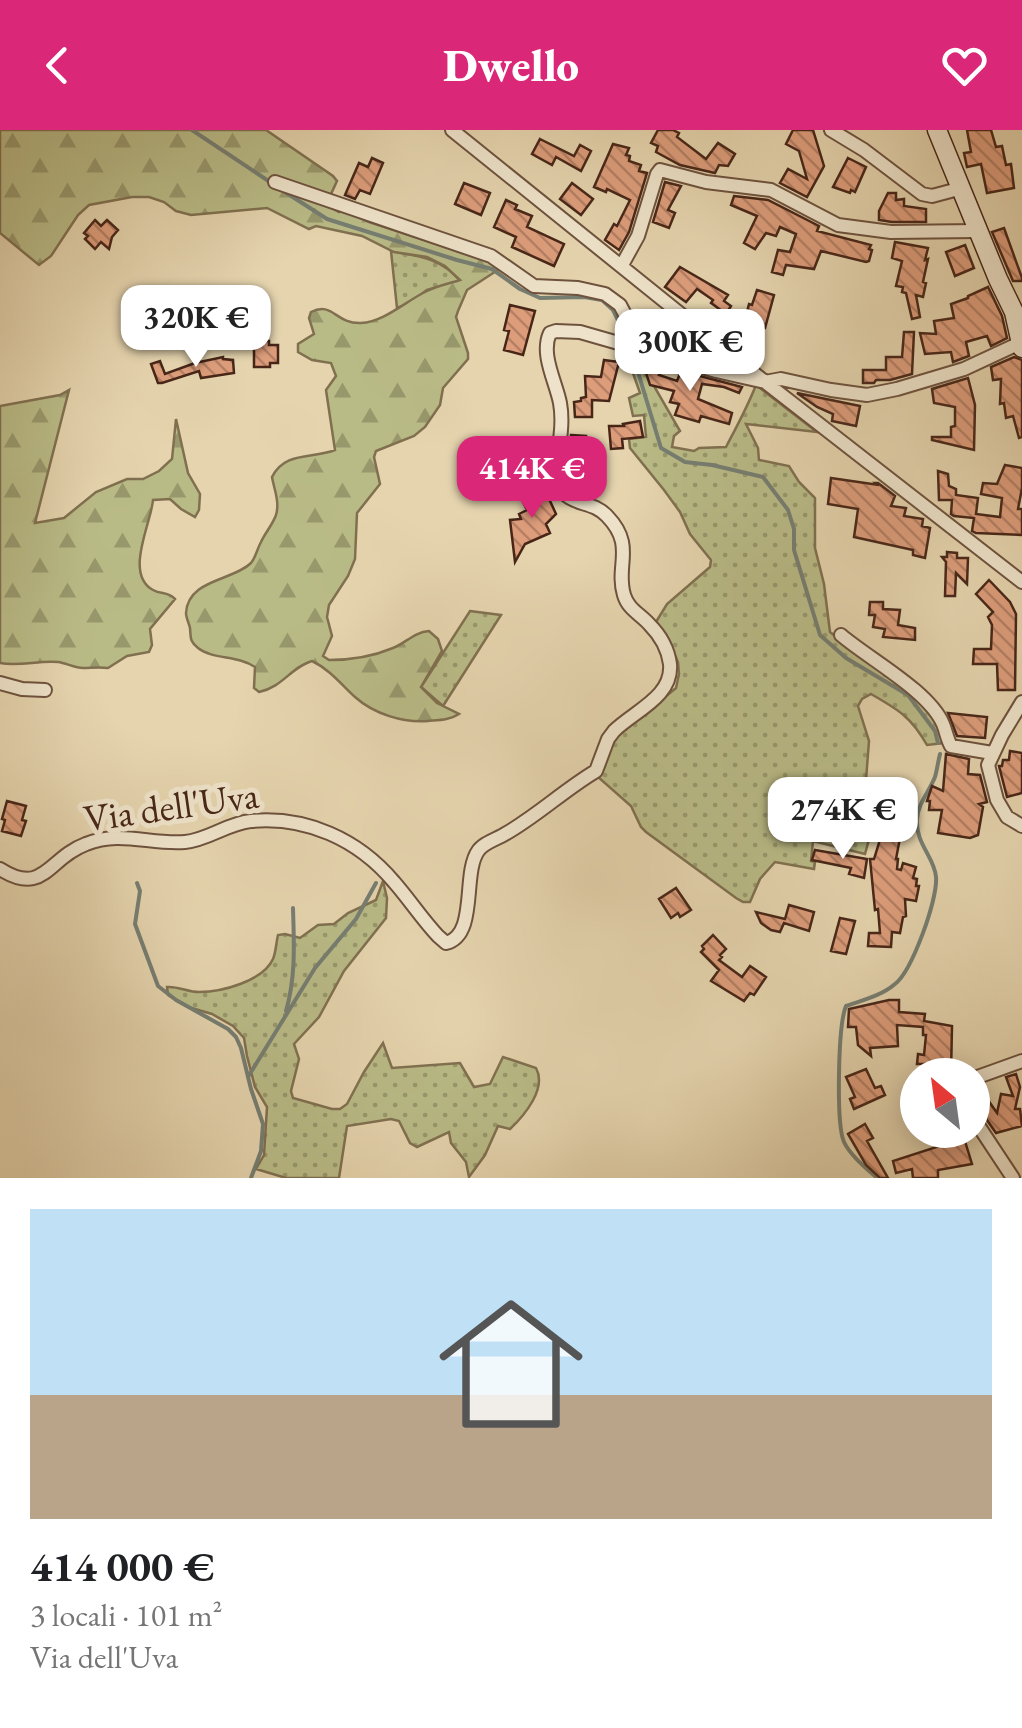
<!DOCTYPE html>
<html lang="it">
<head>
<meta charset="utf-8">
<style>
  body { margin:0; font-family:"EB Garamond",serif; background:#f6f6f6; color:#202124; height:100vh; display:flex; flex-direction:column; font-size:38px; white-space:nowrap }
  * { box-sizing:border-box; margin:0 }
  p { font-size:32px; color:#757577 }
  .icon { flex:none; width:55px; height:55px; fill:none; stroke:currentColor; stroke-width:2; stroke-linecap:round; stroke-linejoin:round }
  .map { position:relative; height:1048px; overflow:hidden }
  .side { display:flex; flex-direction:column; background:#fff; flex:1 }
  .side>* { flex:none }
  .needle { width:65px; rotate:331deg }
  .tools { position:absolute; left:900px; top:928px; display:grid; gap:20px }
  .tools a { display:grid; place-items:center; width:90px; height:90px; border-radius:50%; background:#fff; box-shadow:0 5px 25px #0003; font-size:50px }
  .price { position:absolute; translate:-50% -85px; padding:0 22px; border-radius:20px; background:#fff; color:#222; font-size:32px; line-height:65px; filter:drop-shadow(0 2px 5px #0008) }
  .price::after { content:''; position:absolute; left:50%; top:60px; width:30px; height:22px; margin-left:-15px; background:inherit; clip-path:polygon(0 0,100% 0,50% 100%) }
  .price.active { background:#db2777; color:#fff }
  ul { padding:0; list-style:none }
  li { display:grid; align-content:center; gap:20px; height:530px; padding:0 30px }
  li span { display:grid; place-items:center; height:310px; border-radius:0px; color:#555 }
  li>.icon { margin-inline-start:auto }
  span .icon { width:180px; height:180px; fill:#fffc; stroke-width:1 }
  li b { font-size:42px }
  header { display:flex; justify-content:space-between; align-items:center; height:130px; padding:0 30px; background:#db2777; color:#fff; font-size:45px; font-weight:800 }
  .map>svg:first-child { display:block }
</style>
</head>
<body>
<header><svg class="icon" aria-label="back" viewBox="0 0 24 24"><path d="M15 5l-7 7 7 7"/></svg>Dwello<svg class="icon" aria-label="heart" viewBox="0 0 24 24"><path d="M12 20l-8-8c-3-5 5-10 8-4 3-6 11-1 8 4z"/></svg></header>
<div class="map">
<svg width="1022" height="1048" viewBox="0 0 1022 1048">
  <defs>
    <pattern id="grass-dots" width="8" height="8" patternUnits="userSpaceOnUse" patternTransform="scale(2.5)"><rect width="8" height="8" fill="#b9bb87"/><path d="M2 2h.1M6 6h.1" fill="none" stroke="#98986d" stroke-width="1.8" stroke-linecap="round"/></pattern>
    <pattern id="forest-firs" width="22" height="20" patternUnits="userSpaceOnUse" patternTransform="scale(2.5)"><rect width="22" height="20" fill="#b9bb87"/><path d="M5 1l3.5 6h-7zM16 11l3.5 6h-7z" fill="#98986d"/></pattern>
    <pattern id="building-back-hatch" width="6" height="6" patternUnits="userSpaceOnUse" patternTransform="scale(2.5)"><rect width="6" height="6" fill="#dd9d7b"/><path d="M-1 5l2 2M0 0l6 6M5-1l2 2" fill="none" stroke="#b58064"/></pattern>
  </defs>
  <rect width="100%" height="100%" fill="#e5d4ae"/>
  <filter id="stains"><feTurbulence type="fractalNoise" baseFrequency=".002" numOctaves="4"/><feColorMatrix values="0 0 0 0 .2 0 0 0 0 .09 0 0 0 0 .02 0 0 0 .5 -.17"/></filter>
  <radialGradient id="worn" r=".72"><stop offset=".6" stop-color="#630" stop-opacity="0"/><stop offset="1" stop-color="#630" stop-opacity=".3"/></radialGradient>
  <path fill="url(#grass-dots)" stroke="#807050" stroke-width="2.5" d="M391 121C418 126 442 128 460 151L427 160 410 173 397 178Z
    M627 221 640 225 643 237 680 301 674 306 672 317 694 321 699 318 726 317C737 296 747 278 756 255L817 302 746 294 758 318 759 330 789 336 799 352 815 368V418L824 454 830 502 930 579 945 613 927 615C911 587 899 580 871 564L862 569 858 576 869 611 866 650H851L845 681 875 687 865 724 813 711 811 731 815 732 814 739 775 732 760 749 750 772H743L736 768 646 702 641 697 631 676 598 647 615 608 676 558 679 544 678 532 666 505 656 492 667 474 710 437 711 430 690 404 680 382 664 360 630 318 629 309 646 307 644 285 633 286 629 268 640 263 626 223Z
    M470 481 501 485 443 576 421 557Z
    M383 751 387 768 386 788 344 841 319 887 294 914 299 929 291 961 293 968 332 979H340L347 974 364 942 383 913 392 938 460 933 474 957 490 954 503 927 536 938C547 958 525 985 510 999L498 996 485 1025 469 1047 466 1032 451 1013 449 1002 417 1017 410 1013 399 991 391 989 347 996 339 1048H286L256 1039 264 1025 267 977 255 957 247 926 244 908 233 896 212 884 188 877 168 865 167 857C178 856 188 862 199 862 222 862 263 851 273 829 276 822 276 813 278 805L285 804 300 808 318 795 334 794 348 783 376 770Z"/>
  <path fill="url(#forest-firs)" stroke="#807050" stroke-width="2.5" d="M0 0H266L333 46 337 51 326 75 339 82 343 79 369 92 485 130 501 138 467 160 458 181 456 187 468 223V229L443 258 440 275 425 297 414 306 376 321 374 327 380 354 357 383 355 429 348 446 329 475 327 487 332 506 323 526 329 530C350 530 374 526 393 518 406 513 414 502 429 501L438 509 442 521 421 557 437 573 459 584C450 590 439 590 428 591 403 593 374 584 355 567 341 554 329 539 312 531 291 537 283 557 259 562L254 558 255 537C238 525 213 530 198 518 189 511 191 507 190 498 189 493 186 488 186 483 188 449 233 451 251 433 256 427 257 419 261 412 265 403 273 394 276 385 280 372 274 359 272 347 285 321 312 329 335 320L326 260 336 246 331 233 312 230 298 222V214L314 204 309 188 311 182C333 171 335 194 361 193 383 192 404 173 423 163 435 156 448 154 460 150L445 136 427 127 394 122 362 106 316 96 309 99 267 78 191 85 176 81 164 72 149 67H132L89 75 78 85 51 126 39 135 0 103Z
    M69 260 35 393 64 388 96 362 127 349H143L159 341 172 329 176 289 188 343 200 364 199 380 195 387 181 379 170 369 153 370C151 394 124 444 153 460 162 465 167 461 175 469L150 499 152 515 149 522 127 526 108 538C98 537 91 538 83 538 75 538 66 533 58 532 39 530 19 537 0 533V276L60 265Z"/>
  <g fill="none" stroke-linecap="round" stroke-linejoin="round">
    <path stroke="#767e72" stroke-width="4" d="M192 0 273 54
      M285 62 327 89 457 130 492 139 520 159 540 168 584 167 602 170 613 180 628 210
      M631 219 661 318 685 332 712 335 763 347 788 380 794 399V420L820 505 846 528 908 565 935 601 938 613
      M137 753 140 761 135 794 158 856 176 870 228 899 236 907 241 918 251 959 263 994 261 1021 251 1048
      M286 881C296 847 294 813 293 778
      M248 947 315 838 356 789 376 753
      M877 1048C866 1038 850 1025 844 1012 836 994 838 895 846 876 863 870 881 866 895 854 912 841 938 769 936 747 935 728 915 713 917 689 918 673 929 662 935 647 937 640 938 632 940 624"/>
  </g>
  <path fill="url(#building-back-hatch)" stroke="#472618" stroke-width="2.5" d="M658 0H673L679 3 677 7 706 29 718 13 735 24 728 36 719 35 715 43 680 35 656 22 658 16 651 13Z
    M793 0H813L824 36 807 67 780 53 788 39 807 49 799 21 786 14Z
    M967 0H991L996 17 1002 16 1006 35 1011 34 1014 58 987 63 981 34 967 37 964 23 971 22Z
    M540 9 574 26 580 15 591 21 581 41 556 27 552 35 532 24Z
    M613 14 629 18 626 25 630 26 629 31 641 35 639 41 647 43 629 102 619 120 605 110 614 94 617 96 630 70 607 59 606 62 594 57Z
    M372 28 383 33 370 64 360 60 355 69 345 65 359 33 368 37Z
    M848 28 866 37 855 62 851 60 850 63 833 57Z
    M665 52 681 56 668 80 675 83 669 98 653 92Z
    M464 53 490 63 481 85 455 74Z
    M572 53 593 69 581 85 560 69Z
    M888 63H896V70L904 69V76L926 79V92H892L879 90V81Z
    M734 66 768 70 819 96 817 101 871 115 869 119 872 120 869 131 866 132 821 121 814 139 786 135 783 145 772 142 778 120 790 122 796 104 780 97 776 106 766 103 755 119 744 113 757 86 731 75Z
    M506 70 517 75 515 79 532 86 527 97 564 114 554 136 512 117 516 107 494 97Z
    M95 90 101 96 107 90 118 100 112 107 109 119 101 112 95 119 85 109 88 106 84 103Z
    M1004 98 1022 148V151H1013L992 102Z
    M895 112 928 118 925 130 928 129 923 152 926 153 923 167 916 165 920 187 912 189 906 163 902 162 903 157 896 156 902 131 892 128Z
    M965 115 974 138 955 146 946 122Z
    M680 137 728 165 724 171 731 176 726 184 711 173 713 170 697 159 686 172 665 157Z
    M988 157 1002 186 1007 208 991 216 987 206 966 212 969 226 953 232 951 222 925 224 920 203 936 204 934 191 954 188 951 174 968 168V166Z
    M757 160 774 165 765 198 759 197 758 200 739 195 742 184 746 186 749 174 752 175Z
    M510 175 535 181 523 225 504 220 509 201 504 200Z
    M904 202H914L912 244 890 250H876L874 253H863V240H886V227H902Z
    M254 211H269V215H278V233H270V237H254Z
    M223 227V229L233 230 234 243 201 248 199 241 162 253H158L151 234 160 231 165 244 195 233Z
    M1014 227 1022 230V307L1019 308 1013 286 1006 288 1004 273 1000 274 1001 249 993 250 991 237Z
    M604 230 619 232 609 271 592 270V287H575L574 272 581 271V268L586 267 585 246 601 247Z
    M642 231 663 236 659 245 677 251 681 241 742 257 739 263 724 257 702 254 698 269 732 283 729 294 701 286 699 292 675 285 679 274 670 272 674 261 650 255Z
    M968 248 975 275 974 320 932 310V307H951V297L955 296V277L934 273 932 259Z
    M797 263 860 276 856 296 832 291 833 284 817 277Z
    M640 291 643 307 622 309 623 318 611 319 609 296H624L623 294Z
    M571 305 586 306 584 327H579L578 358 576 360 569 353 574 347 567 346Z
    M1005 335 1022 338V358L1018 379H1022V405L976 403 972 401 974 388 954 386 951 384 952 370H939L938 341 948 344 949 356 956 359V365L978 368 976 384 1000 387 1002 368 981 364 983 353 997 354Z
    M831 348 879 355 876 353H878L895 366 891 376 906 378 904 386 923 389 922 396 930 398 925 428 913 425V420L854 407 858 379 828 374Z
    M545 360 556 384 546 394 550 403 525 414 515 432 510 390 521 389 519 384 527 380 522 370Z
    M947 422 957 423V428H968L967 454 956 443 955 466H945L946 432 942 427H947Z
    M989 450 1010 472 1016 484 1015 560H998L997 534H973L974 519H991L992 495 988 487 993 482 976 464Z
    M870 472H883V479L900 480 898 495 915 498V510L883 507 885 499 873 497 875 485H869Z
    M948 583 987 587 985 608 957 606Z
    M1010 621 1022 623V663L1007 667 999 636H1002L1003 630H1009Z
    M946 624 969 629 968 644 980 645 987 672 979 674 983 677 978 705 970 708 938 703 942 680H929L930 671H927L932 656 943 661Z
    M7 671 26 676 22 690 26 691 21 706 2 701 5 690 2 689Z
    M888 684 904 687 896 729H898L897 739 901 740 903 733 916 737 913 748 917 749 916 756H919L916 771 905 769 906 786 903 787 900 803 892 802 891 817 868 816 869 803H880L878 779 875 780 870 729H874Z
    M815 720 867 729 864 748 849 744 851 738 812 730Z
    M676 758 691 780 680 787 678 783 671 788 659 769Z
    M789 775 814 782 809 801 784 793 780 802 771 800 761 793 756 782 785 789Z
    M840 788 855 791 846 824 831 821Z
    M713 805 726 819 720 825 722 827 719 830 742 847 750 836 766 847 754 865 750 863 744 871 711 851 719 840 701 822 704 819 702 816Z
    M889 870H899V882L925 884 924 891 952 896 951 945H935L937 934H917L918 924 924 925 926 905H923V897L897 895 898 916 870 918 871 926 858 915 856 897H848L849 879Z
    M866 939 875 958 881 956 885 965 854 979 850 969 855 967 846 947Z
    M1016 944 1020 957 1015 979H1020L1022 996 996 1003 980 980 972 976V959L979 957 997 983 1001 964 1013 966 1006 947Z
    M865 994 873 1008 867 1011 888 1048H880L866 1035 848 1004Z
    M964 1008 972 1034 938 1040V1048H913L912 1039 896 1043 893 1031Z"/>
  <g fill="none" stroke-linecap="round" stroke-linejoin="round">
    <defs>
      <path id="street" d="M452 0 765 252 1022 452
        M831 0 864 20 922 64 932 66 962 58
        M275 52 491 126 534 156 578 158 605 164 620 175 645 222
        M622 135 638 106 657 44 660 40 706 52 771 60 838 95 891 102 977 101
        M841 505C869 529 929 561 943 594 946 601 947 609 951 616L992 623
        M0 553 22 559 45 560
        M1022 572 1002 605 988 635 997 670 1007 687 1022 696
        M0 739C44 767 48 728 86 714 120 700 151 715 185 712 208 710 228 693 251 691 306 686 358 709 394 752 409 769 422 789 438 806L446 813C478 805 462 744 478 721 483 713 497 709 505 704 537 686 564 660 596 641L608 609 614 601C634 581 673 567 670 534 668 519 660 505 649 494 640 484 628 479 624 465 615 435 636 416 607 386 591 369 570 378 557 354 555 327 565 300 560 273 556 252 540 224 550 203L556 201 580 202 716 241 765 252 781 249 831 260 867 265 897 259 964 239 1020 213
        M972 949 1022 931
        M972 986 1013 1048"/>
      <path id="secondary" d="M937 0 998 149 1014 182 1022 218"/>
    </defs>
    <use href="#street" stroke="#6e523e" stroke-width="16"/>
    <use href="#secondary" stroke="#472618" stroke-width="21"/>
    <use href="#street" stroke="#eee3ca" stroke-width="12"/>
    <use href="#secondary" stroke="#eee3ca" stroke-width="18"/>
  </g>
  <g text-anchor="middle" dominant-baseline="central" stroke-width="10" stroke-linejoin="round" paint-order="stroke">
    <g font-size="38" fill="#472618" stroke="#eee3ca">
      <text transform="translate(171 676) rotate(-8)">Via dell'Uva</text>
    </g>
  </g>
  <rect width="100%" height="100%" filter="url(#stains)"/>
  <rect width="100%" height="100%" fill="url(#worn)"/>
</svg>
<div class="tools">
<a><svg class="needle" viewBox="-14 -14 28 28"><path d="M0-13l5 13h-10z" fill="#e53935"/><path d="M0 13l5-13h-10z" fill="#757577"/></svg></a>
</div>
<b class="price" style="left:196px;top:240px">320K €</b>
<b class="price" style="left:690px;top:264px">300K €</b>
<b class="price active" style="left:532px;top:391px">414K €</b>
<b class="price" style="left:843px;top:732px">274K €</b>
</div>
<section class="side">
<ul>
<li><span style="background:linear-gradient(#bfe0f5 60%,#b9a48a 0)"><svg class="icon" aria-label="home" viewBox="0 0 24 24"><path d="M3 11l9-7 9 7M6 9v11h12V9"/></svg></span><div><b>414 000 €</b><p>3 locali · 101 m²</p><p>Via dell'Uva</p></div></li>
</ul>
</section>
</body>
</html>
